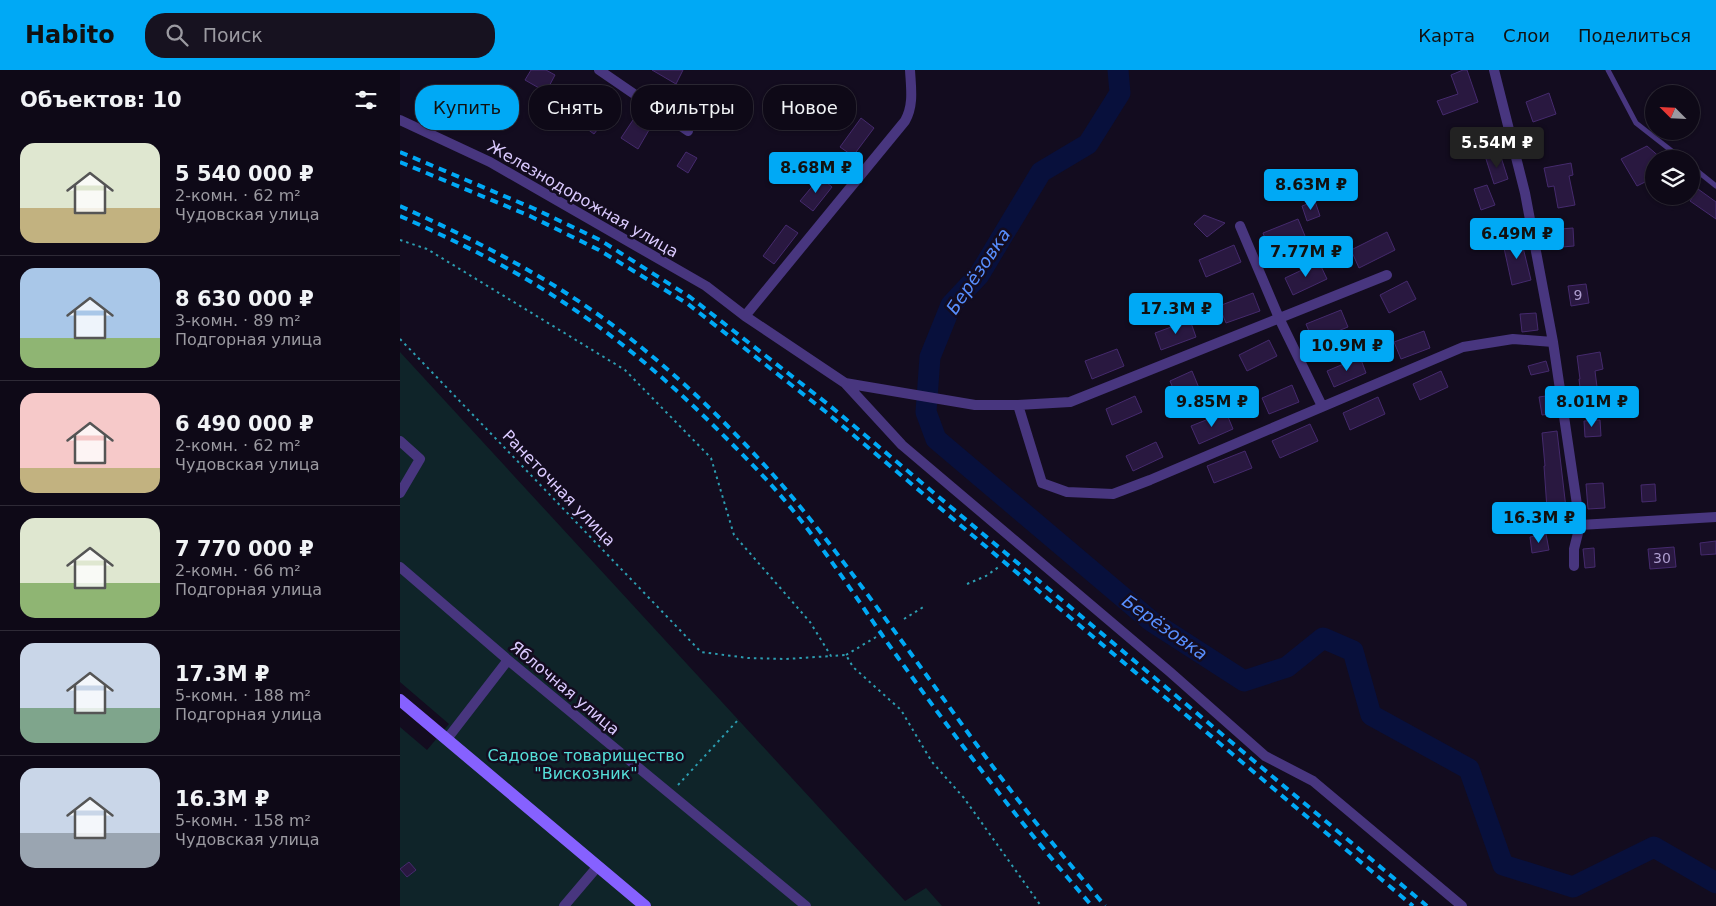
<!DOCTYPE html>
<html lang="ru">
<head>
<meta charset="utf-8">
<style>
  body { margin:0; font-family:"DejaVu Sans",sans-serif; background:#171220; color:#f1f3f6; height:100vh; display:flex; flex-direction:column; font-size:19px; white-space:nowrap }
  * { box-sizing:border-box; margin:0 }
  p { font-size:16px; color:#9b9aa1 }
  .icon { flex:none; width:28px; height:28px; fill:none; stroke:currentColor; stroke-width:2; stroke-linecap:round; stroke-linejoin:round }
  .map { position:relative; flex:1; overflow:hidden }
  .sheet { display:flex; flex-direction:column; background:#0e0917; width:400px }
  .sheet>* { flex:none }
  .guide { position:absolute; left:15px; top:15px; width:475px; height:45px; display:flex; gap:10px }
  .needle { width:32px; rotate:294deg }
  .tools { position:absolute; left:1245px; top:15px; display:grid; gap:10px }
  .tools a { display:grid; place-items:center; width:55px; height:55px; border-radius:50%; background:#0e0917; box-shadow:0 1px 4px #0004,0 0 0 1px #2e2a36; font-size:25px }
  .price { position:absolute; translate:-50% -42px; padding:0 11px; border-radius:5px; background:#00a9f5; color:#111; font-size:16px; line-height:32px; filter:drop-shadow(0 1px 2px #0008) }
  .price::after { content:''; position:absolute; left:50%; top:30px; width:15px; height:11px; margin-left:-8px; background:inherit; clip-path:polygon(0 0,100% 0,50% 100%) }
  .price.active { background:#222; color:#fff }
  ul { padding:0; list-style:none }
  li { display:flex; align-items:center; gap:15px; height:125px; padding:0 20px }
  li+li { border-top:1px solid #2e2a36 }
  li span { display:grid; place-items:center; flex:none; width:140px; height:100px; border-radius:15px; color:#555 }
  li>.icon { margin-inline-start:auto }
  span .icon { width:60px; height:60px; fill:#fffc; stroke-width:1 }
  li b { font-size:21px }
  h2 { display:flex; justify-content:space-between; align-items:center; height:60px; padding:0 20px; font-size:21px }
  .tag { padding:0 18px; border-radius:20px; background:#0e0917; box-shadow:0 1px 4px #0004,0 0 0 1px #2e2a36; font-size:18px; line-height:45px }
  .tag.active { background:#00a9f5; color:#111 }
  header { display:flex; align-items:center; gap:30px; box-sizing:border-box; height:70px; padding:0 25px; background:#00a9f5; color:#111 }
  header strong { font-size:24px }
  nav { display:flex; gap:28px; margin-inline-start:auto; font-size:18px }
  .search { width:350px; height:45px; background:#171220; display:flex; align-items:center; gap:12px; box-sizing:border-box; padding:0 18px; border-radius:20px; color:#9b9aa1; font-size:19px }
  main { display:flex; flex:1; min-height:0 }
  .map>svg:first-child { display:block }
</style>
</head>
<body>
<header>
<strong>Habito</strong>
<div class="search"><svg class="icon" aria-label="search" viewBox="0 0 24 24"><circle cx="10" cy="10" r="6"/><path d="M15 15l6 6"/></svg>Поиск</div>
<nav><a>Карта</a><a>Слои</a><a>Поделиться</a></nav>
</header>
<main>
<section class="sheet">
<h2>Объектов: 10<svg class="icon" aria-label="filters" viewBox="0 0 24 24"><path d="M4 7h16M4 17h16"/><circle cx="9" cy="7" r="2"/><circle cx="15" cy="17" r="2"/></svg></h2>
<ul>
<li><span style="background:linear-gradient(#dfe7d0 65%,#c2b280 0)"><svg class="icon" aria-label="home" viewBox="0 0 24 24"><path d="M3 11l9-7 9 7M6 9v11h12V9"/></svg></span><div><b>5 540 000 ₽</b><p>2-комн. · 62 m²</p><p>Чудовская улица</p></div></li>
<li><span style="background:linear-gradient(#a9c7e8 70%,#8fb573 0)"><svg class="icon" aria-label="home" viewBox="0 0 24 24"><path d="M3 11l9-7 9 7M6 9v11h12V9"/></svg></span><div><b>8 630 000 ₽</b><p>3-комн. · 89 m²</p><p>Подгорная улица</p></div></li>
<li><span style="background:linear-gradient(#f6c9c9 75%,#c2b280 0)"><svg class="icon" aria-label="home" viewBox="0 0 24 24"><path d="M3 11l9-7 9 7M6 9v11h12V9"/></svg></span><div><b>6 490 000 ₽</b><p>2-комн. · 62 m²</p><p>Чудовская улица</p></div></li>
<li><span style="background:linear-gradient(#dfe7d0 65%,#8fb573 0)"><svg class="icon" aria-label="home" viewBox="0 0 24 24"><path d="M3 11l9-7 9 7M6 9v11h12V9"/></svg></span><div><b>7 770 000 ₽</b><p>2-комн. · 66 m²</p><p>Подгорная улица</p></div></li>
<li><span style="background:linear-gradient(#c9d6e8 65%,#7fa58c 0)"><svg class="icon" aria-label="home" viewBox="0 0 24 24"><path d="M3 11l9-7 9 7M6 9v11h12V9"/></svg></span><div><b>17.3M ₽</b><p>5-комн. · 188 m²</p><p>Подгорная улица</p></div></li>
<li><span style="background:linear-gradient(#c9d6e8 65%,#9aa5b1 0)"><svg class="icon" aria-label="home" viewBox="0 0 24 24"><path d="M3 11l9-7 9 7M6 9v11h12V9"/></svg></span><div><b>16.3M ₽</b><p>5-комн. · 158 m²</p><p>Чудовская улица</p></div></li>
</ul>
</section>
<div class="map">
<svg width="1316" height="836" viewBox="0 0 1316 836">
  <rect width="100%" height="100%" fill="#130c1f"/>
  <path fill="#0f2429" d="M0 282 505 831 526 818 542 836H0V657L27 680 49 654 0 612Z"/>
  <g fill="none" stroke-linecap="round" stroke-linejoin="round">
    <path stroke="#08103c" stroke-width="21" d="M718 0 720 23 688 74 641 102 579 205 551 235 530 287 526 342 536 369 751 551 844 611 887 597 923 568 953 581 971 645 1069 699 1103 795 1173 817 1254 777 1316 813"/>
  </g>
  <path fill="#291840" stroke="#452a6d" d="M131 0H146L155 5 146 22 125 10Z
    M252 0H283L276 14Z
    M1063 0H1067L1078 32 1043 45 1037 31 1058 24 1051 5Z
    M1149 23 1156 44 1133 52 1126 32Z
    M192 36 207 47 194 64 179 53Z
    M461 48 474 58 453 86 440 77Z
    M233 50 249 60 238 79 221 68Z
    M1247 76 1262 89H1254V122L1247 111 1237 116 1221 89Z
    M286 82 297 88 288 103 277 96Z
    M1100 84 1108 109 1094 114 1086 89Z
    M1171 93 1173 105 1169 106 1175 135 1158 138 1154 116 1148 117 1144 98Z
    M420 107 432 117 413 141 400 131Z
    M1087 115 1095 135 1081 140 1074 119Z
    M1298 119 1316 132V149L1290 131Z
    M915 131 920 146 907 151 902 136Z
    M804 145 825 153 807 167 794 154Z
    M898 149 905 166 869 179 863 163Z
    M386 155 398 163 374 194 363 186Z
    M1173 158 1174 176 1162 177 1160 159Z
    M1119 161 1131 210 1112 215 1104 178 1111 176 1107 165Z
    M987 162 995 180 959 198 951 180Z
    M834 175 841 192 806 207 799 190Z
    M919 192 927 209 893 225 885 208Z
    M1007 211 1016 229 989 243 980 225Z
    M1186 214 1189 233 1171 236 1168 216Z
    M853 223 860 241 826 253 819 236Z
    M941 240 948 257 913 271 906 254Z
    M1136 243 1138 260 1122 262 1120 244Z
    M790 250 796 267 761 280 755 263Z
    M1024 261 1030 278 1001 289 994 272Z
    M869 270 877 286 847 301 839 285Z
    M717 279 724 296 692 309 685 291Z
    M1200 282 1203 299 1195 301 1198 325 1181 327 1179 309H1180L1177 286Z
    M960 287 966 303 934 317 927 301Z
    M1146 291 1149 301 1131 305 1128 296Z
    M792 301 799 318 777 328 770 311Z
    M1041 301 1048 317 1020 330 1013 314Z
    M892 315 899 332 869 344 862 328Z
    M1153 325 1156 343 1142 345 1139 327Z
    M735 326 742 342 712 355 706 339Z
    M978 327 985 344 950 360 943 343Z
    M826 342 833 359 799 374 791 356Z
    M1200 350 1201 366 1185 367 1184 351Z
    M910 354 918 371 880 388 872 371Z
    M1157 361 1166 438 1147 439 1144 396H1145L1142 363Z
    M756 372 763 387 733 401 726 386Z
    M845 381 852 398 814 413 807 396Z
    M1203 413 1205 438 1188 439 1186 414Z
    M1255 414 1256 431 1242 432 1241 415Z
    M1146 464 1149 480 1132 483 1130 467Z
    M1316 471V484L1301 485 1300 473Z
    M1274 477 1276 497 1250 499 1248 479Z
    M1194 478 1195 497 1185 498 1183 479Z
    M9 792 16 800 7 807 0 799Z"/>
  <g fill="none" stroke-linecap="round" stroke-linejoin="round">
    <path stroke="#2c9db1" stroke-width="2" stroke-dasharray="2.5 4" stroke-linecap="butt" d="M0 170 27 179 225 300 311 388 334 465 410 552 431 586 446 585 453 597 501 640 532 692 564 728 641 836
      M0 269 301 582 348 588 386 589 431 586
      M567 514 586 506 600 496
      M504 549 525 536
      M446 585 476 567
      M278 715 338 650"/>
    <path stroke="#48367f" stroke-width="5" d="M1208 0 1236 53 1282 89
      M1291 96 1316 116"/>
    <path stroke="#48367f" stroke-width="10" d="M199 0 288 61
      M1094 0 1125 123 1153 272 1180 455 1174 479V496
      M0 50 90 92 306 216 345 246 445 313 502 375 770 602 865 686 913 711 1062 836
      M840 156 879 248 922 336
      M345 246 505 51C514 35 511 18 510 0
      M445 313 575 335H618L670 332 987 205
      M618 335 642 413 667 422 713 424 750 410 1063 277 1113 269 1153 272
      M0 371 20 389 0 423
      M1180 455 1316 447
      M0 497 108 590 406 836
      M47 669 108 590
      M164 836 198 796"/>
    <path stroke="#8661ff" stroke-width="12" d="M0 630 245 836"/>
    <path stroke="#00a9f5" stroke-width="4" stroke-dasharray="8 6" stroke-linecap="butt" d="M0 82 135 139 200 170 290 227 429 335 1027 836
      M0 92 130 146 199 180 288 234 426 342 1013 836
      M0 136C57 162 113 189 166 223 237 268 301 326 358 388 406 440 448 498 490 555 532 612 572 670 615 726 644 764 675 800 705 836
      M0 146C56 171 112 198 163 232 226 273 282 323 334 376 355 397 376 419 395 443 432 489 464 540 499 589 560 674 623 757 692 836"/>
  </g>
  <g text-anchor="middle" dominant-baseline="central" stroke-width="5" stroke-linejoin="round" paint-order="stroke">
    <g font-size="14" fill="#ae9ecf">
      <text x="1178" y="225">9</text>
      <text x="1262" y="488">30</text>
    </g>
    <g font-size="16" fill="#dbcaff" stroke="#130c1f">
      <text transform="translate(183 129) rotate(30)">Железнодорожная улица</text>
      <text transform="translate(159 418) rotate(46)">Ранеточная улица</text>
      <text transform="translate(165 618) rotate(40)">Яблочная улица</text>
    </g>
    <g font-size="16" fill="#55e0da" stroke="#130c1f">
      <text x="186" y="685">Садовое товарищество<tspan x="186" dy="18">"Вискозник"</tspan></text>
    </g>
    <g font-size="18" font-style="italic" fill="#588fff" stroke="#130c1f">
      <text transform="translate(578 201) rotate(-56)">Берёзовка</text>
      <text transform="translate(765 557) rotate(35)">Берёзовка</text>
    </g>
  </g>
</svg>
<div class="tools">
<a><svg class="needle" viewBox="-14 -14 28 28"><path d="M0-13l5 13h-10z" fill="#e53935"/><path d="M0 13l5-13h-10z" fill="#9b9aa1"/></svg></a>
<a><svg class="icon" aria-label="layers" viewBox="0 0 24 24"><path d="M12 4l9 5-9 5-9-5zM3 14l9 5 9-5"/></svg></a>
</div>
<b class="price active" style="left:1097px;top:99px">5.54M ₽</b>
<b class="price" style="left:416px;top:124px">8.68M ₽</b>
<b class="price" style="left:911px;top:141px">8.63M ₽</b>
<b class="price" style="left:1117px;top:190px">6.49M ₽</b>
<b class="price" style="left:906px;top:208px">7.77M ₽</b>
<b class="price" style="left:776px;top:265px">17.3M ₽</b>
<b class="price" style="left:947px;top:302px">10.9M ₽</b>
<b class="price" style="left:812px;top:358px">9.85M ₽</b>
<b class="price" style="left:1192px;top:358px">8.01M ₽</b>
<b class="price" style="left:1139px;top:474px">16.3M ₽</b>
<div class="guide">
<a class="tag active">Купить</a>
<a class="tag">Снять</a>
<a class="tag">Фильтры</a>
<a class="tag">Новое</a>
</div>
</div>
</main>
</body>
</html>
